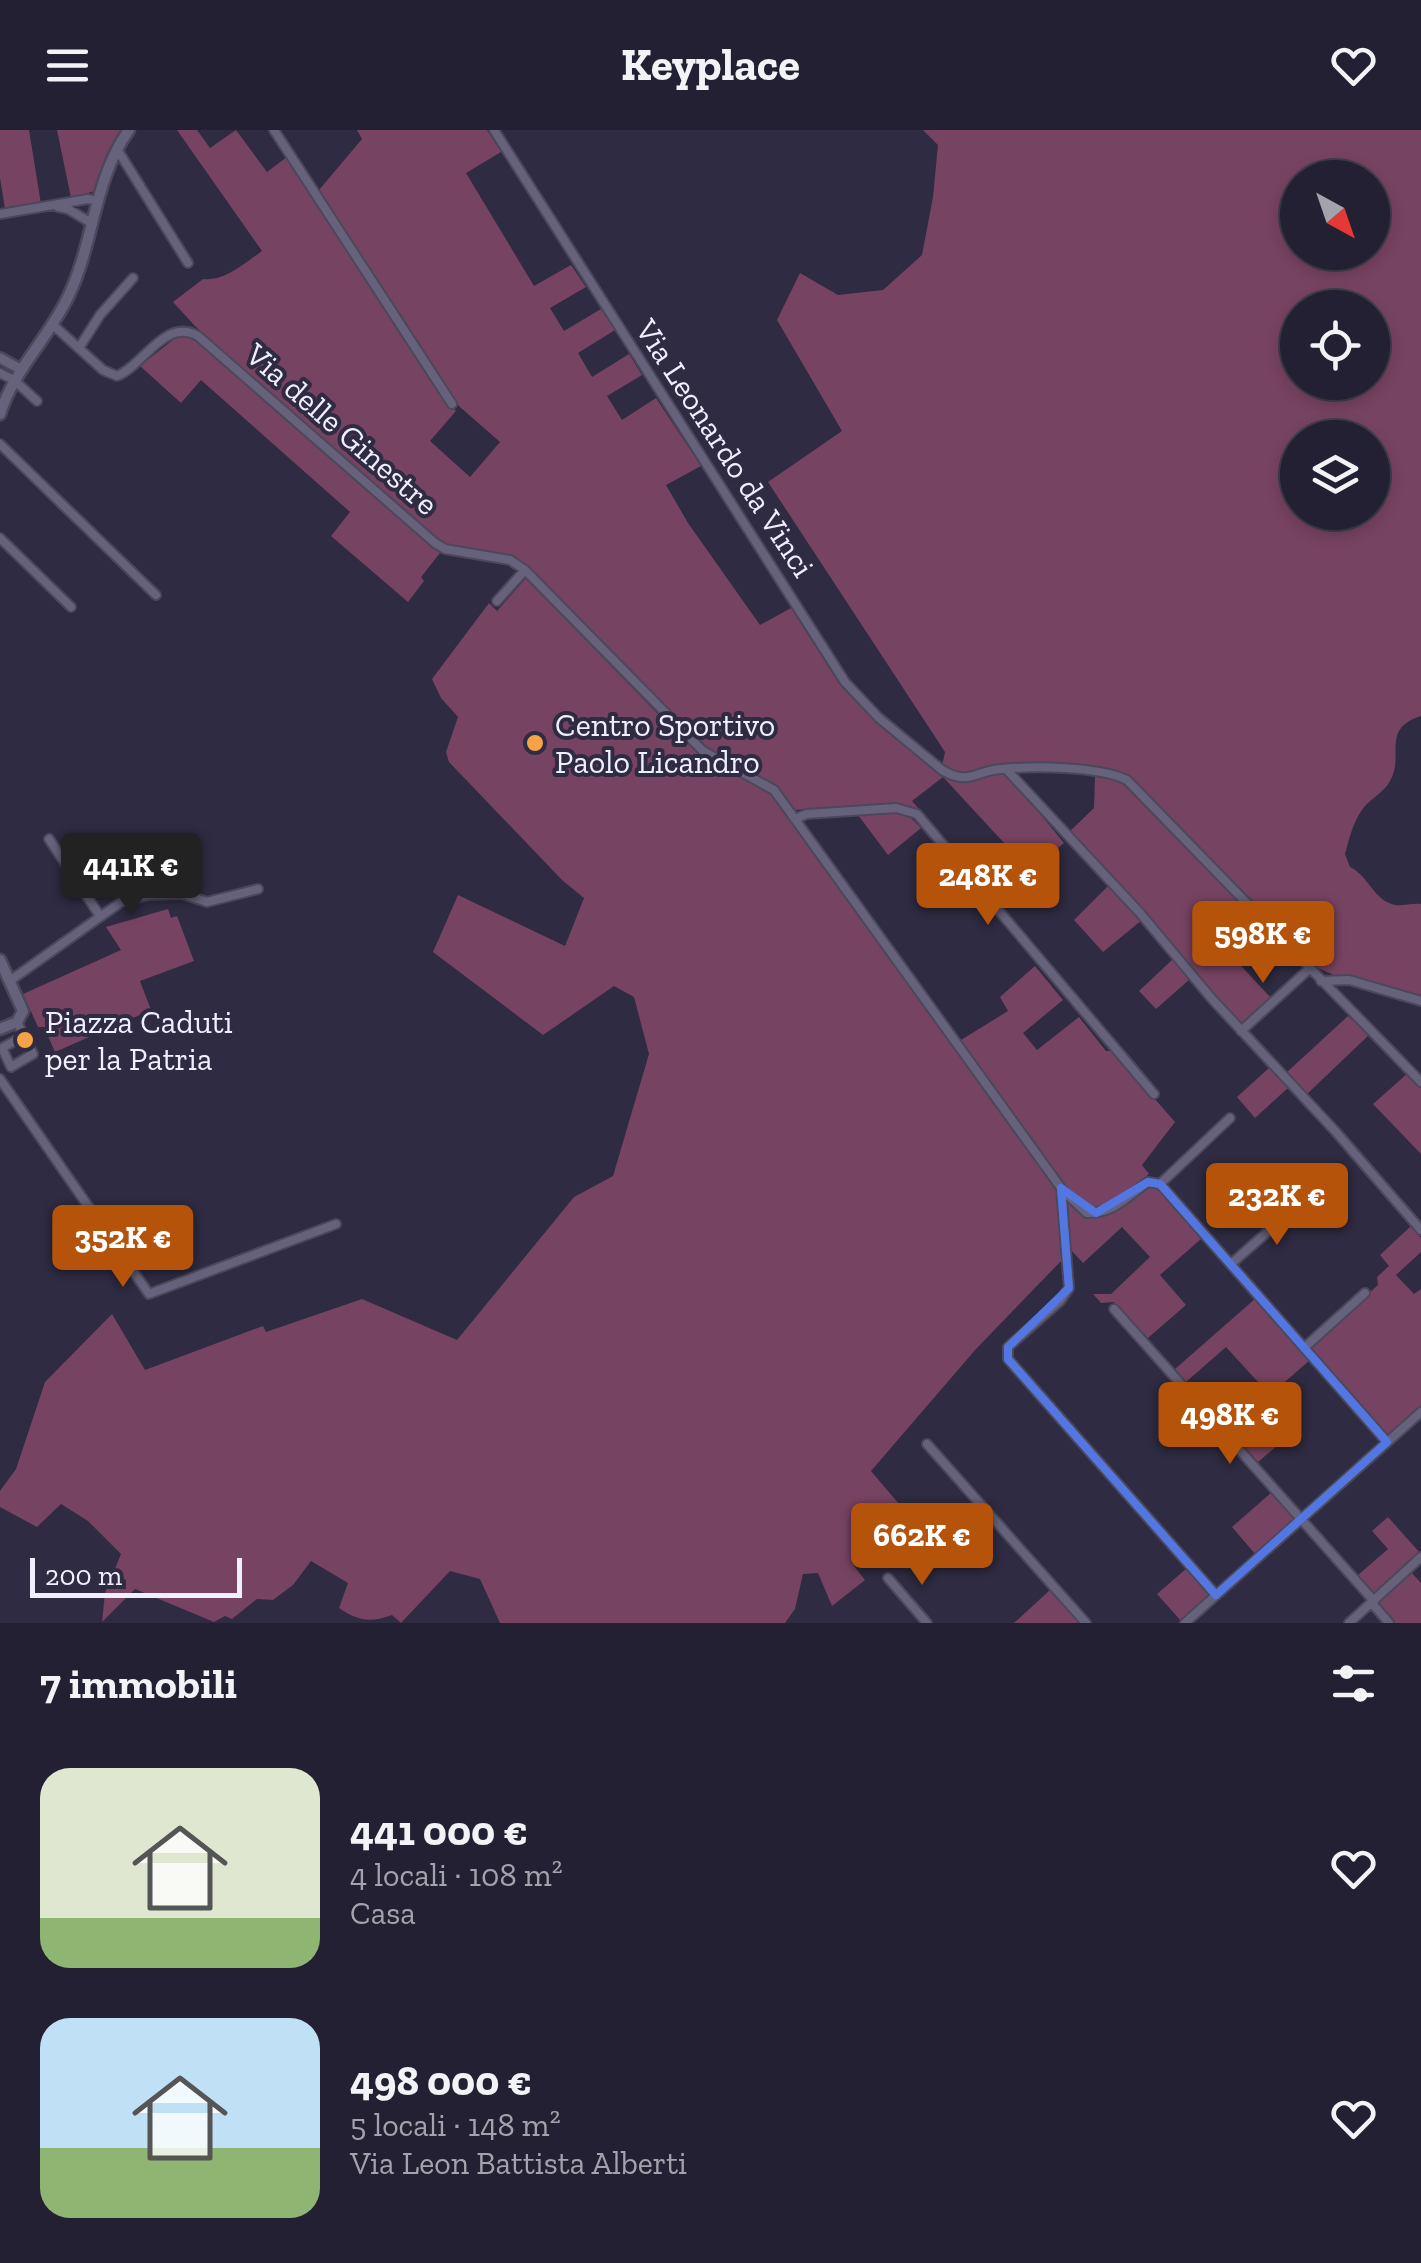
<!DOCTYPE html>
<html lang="it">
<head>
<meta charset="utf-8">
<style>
  body { margin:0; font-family:"Zilla Slab",serif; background:#2a283a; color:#f1f3f6; height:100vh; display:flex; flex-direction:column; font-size:38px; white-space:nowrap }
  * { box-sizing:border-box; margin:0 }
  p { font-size:32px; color:#a2a3ac }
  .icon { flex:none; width:55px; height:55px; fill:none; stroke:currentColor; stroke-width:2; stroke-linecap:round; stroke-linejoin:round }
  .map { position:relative; height:1493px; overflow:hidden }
  .drawer { display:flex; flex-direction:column; background:#222032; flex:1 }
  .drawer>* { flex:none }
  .needle { width:65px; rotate:140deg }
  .controls { position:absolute; left:1280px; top:30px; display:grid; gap:20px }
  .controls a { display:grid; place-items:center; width:110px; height:110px; border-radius:50%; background:#222032; box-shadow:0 5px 15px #0003,0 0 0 2px #3f3e4d; font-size:50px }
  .scale { position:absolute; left:30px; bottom:25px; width:212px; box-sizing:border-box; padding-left:10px; border:5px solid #f0effe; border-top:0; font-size:28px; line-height:35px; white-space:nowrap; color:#f0effe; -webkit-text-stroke:8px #2e2b42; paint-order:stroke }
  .price { position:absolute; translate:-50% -85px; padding:0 22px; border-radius:10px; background:#b45309; color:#fff; font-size:32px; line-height:65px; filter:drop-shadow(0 2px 5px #0008) }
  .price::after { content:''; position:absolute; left:50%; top:60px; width:30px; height:22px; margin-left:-15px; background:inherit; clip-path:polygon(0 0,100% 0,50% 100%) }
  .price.selected { background:#222; color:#fff }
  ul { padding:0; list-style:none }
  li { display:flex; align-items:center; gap:30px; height:250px; padding:0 40px }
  li span { display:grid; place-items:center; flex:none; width:280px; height:200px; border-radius:30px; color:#555 }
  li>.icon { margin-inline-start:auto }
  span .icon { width:120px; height:120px; fill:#fffc; stroke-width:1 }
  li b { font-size:42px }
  h2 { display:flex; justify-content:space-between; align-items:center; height:120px; padding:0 40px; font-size:42px }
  header { display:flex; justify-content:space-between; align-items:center; height:130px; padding:0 40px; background:#222032; font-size:45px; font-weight:800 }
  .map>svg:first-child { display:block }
</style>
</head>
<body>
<header><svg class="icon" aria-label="menu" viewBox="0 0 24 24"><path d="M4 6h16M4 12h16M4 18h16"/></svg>Keyplace<svg class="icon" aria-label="heart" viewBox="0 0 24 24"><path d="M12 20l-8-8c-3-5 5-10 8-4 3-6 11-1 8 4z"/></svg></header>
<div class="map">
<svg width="1421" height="1493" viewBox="0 0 1421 1493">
  <rect width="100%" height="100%" fill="#2e2b42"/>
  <path fill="#774362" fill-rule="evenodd" d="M0 0H29L41 74 5 79 0 48Z
    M57 0H124L107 23 98 60 71 68Z
    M177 0H197L210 18 236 0 267 42 288 26 438 263 456 281 430 311 470 347 500 312 460 277 445 260 319 60 362 9 357 0H487L501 22 466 43 534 156 571 135 586 157 550 178 564 201 601 179 615 200 578 223 592 247 629 224 642 245 607 266 622 290 656 268 701 336 666 355 688 393 760 495 791 478 840 555 865 581 943 647 963 652 993 642 1009 646 1064 713 1030 741 943 647 912 671 919 679 895 673 794 680 773 654 717 628 689 603 525 436 511 427 445 416 437 411 195 196 173 172 203 149C224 152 245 133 262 121Z
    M923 0H1421V586C1380 599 1405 626 1390 651 1384 663 1369 669 1362 680 1353 692 1349 710 1345 724L1350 737C1369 746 1373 770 1395 775 1403 776 1413 773 1421 774V868L1336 846 1311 835 1123 645 1010 635 959 645 942 636 945 622 768 352 842 301 777 190 800 143 838 165 883 160 922 125 933 67 938 15ZM1298 48H1372V122H1298ZM1298 178H1372V252H1298ZM1298 308H1372V382H1298Z
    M179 205H186L203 214 440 423 421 447 424 451 408 472 331 406 350 382 201 250 181 273 140 236Z
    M526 448 684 611 717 637 765 659 773 666 1057 1056 1061 1071 1063 1129 976 1219 871 1341 916 1394 868 1436 859 1426 851 1432 865 1450 832 1476 818 1443 803 1444 795 1479 785 1493H500L480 1449 450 1441 401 1493 392 1485C371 1493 358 1491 339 1478L348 1453 311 1431 293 1455 273 1470 257 1469 232 1489 225 1486 214 1492 135 1459 102 1492 105 1463 121 1424 88 1391 61 1374 37 1397 0 1377V1361L16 1339 45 1252 112 1184 145 1240 263 1196 266 1202 362 1169 457 1210 574 1067 613 1046 649 924 634 867 614 856 543 905 433 822 458 765 565 816 584 768 562 750 449 632 446 622 458 587 441 568 432 549 489 473 497 481Z
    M1095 646 1125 653 1263 795 1231 825 1271 868 1242 896 1067 704 1094 678Z
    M893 683 910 687 921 698 888 725 858 685Z
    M1108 756 1142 790 1103 822 1074 790Z
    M168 779 171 788 177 786 194 831 140 851 151 880 55 922 44 897H38L23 864 121 820 106 797Z
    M1174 828 1190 849 1156 879 1139 861Z
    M1035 836 1063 870 1023 903 1037 920 1079 887 1106 921H1113L1175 992 1142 1035 1149 1044 1108 1077 1088 1079 1072 1067 961 910 1008 881 1000 867Z
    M1348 886 1369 905 1306 965 1286 943Z
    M1269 938 1288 958 1255 988 1237 967Z
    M1408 943 1421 957V1024L1373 974Z
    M1153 1057 1162 1062 1201 1109 1160 1145 1186 1175 1148 1208 1114 1172 1101 1173 1093 1164H1111L1150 1127 1122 1097 1083 1133 1070 1119 1068 1073C1107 1111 1120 1062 1153 1057Z
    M1411 1096 1421 1108V1122L1396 1145 1414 1164 1421 1159V1279L1388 1308 1308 1218 1378 1155 1377 1147 1389 1136 1380 1125Z
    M1256 1168 1310 1230 1270 1265 1298 1298 1258 1332 1230 1300 1269 1264 1226 1217 1186 1252 1175 1239Z
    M1273 1361 1297 1388 1256 1425 1232 1397Z
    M1388 1387 1420 1423 1375 1465 1358 1445 1388 1419 1372 1401Z
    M1187 1438 1210 1466 1181 1491 1157 1464Z
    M1411 1442 1421 1453V1493H1392L1377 1476V1471Z
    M1050 1460 1080 1493H1014Z"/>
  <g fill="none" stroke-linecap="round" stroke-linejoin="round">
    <defs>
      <path id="minor" d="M274 0 452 274
        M494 0 845 552 879 588 942 640C969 656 974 641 1001 639 1034 636 1098 636 1127 650L1421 952
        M117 19 188 133
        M58 77 68 79 93 94
        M0 84 88 69 99 71
        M52 194 103 240 117 246C144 235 165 187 198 206L435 413 445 419 510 430 525 440 703 621 774 660 1061 1058 1069 1158 1060 1171 1008 1217V1229L1216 1465
        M79 218 100 185 133 148
        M0 243 14 250 37 271
        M0 314 156 465
        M0 408 71 477
        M497 471 525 440
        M1006 639 1140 783 1212 869 1336 1002 1421 1100
        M795 689 807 684 896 678 917 684 1154 964
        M49 709 100 786
        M11 850 121 772 149 765 182 764 207 772 258 759
        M1321 851 1349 850 1421 871
        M17 892 33 924 11 937 2 918 24 906
        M1241 901 1309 839
        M0 949 149 1164 336 1094
        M1160 1054 1230 988
        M1063 1061 1087 1083C1113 1084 1128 1066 1148 1052L1160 1054 1387 1312
        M1231 1134 1299 1074
        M1114 1179 1374 1471
        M1304 1218 1365 1163
        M927 1314 1086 1493
        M888 1448 927 1493
        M1372 1473 1389 1493
        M1185 1493 1421 1282
        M1349 1493 1421 1427"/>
      <path id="tertiary" d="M0 228 20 239"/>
      <path id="secondary" d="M0 284C14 239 49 208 69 165 94 112 94 48 129 0
        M0 830 23 881 17 892 0 899"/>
    </defs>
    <use href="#minor" stroke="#4b485b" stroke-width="12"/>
    <use href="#tertiary" stroke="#4b485b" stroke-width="14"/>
    <use href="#secondary" stroke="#4b485b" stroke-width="15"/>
    <use href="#minor" stroke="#66627c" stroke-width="8"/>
    <use href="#tertiary" stroke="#66627c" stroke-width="9"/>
    <use href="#secondary" stroke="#66627c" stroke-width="10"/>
  </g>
  <path fill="none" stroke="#5276e2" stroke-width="8" stroke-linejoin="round" d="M1148 1052 1160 1054 1387 1312 1216 1465 1008 1229V1217L1069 1158 1061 1058 1096 1083Z"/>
  <g fill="#f6a247" stroke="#2e2b42" stroke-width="4">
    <circle cx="535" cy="613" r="10"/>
    <circle cx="25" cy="910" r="10"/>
  </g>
  <g text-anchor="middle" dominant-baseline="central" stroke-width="8" stroke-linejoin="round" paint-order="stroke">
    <g font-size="32" fill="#f0effe" stroke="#2e2b42">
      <text transform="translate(342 299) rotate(41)">Via delle Ginestre</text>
      <text transform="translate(725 318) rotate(57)">Via Leonardo da Vinci</text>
    </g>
    <g font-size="32" fill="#f0effe" stroke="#2e2b42" text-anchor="start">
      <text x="555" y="595">Centro Sportivo<tspan x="555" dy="37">Paolo Licandro</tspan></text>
      <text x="45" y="892">Piazza Caduti<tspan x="45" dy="37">per la Patria</tspan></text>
    </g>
  </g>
</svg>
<div class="controls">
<a><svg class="needle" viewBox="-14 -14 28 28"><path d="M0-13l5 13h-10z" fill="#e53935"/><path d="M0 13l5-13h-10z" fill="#a2a3ac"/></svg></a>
<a><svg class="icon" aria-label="locate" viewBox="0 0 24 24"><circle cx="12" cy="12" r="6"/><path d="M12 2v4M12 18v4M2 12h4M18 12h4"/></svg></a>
<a><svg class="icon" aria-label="layers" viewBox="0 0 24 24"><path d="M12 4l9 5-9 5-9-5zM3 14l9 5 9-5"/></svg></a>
</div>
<div class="scale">200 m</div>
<b class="price selected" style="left:131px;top:788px">441K €</b>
<b class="price" style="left:988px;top:798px">248K €</b>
<b class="price" style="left:1263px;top:856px">598K €</b>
<b class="price" style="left:1277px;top:1118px">232K €</b>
<b class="price" style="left:123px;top:1160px">352K €</b>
<b class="price" style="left:1230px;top:1337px">498K €</b>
<b class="price" style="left:922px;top:1458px">662K €</b>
</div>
<section class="drawer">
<h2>7 immobili<svg class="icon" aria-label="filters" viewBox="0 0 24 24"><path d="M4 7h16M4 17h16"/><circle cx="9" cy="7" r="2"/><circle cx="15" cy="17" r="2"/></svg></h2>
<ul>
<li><span style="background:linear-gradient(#dfe7d0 75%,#8fb573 0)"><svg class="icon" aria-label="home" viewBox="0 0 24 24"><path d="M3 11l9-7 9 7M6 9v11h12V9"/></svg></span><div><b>441 000 €</b><p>4 locali · 108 m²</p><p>Casa</p></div><svg class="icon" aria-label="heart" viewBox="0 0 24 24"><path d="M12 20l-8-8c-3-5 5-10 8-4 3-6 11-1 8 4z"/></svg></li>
<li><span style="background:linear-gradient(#bfe0f5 65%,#8fb573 0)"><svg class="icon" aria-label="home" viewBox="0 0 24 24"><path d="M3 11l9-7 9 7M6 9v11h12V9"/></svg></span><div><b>498 000 €</b><p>5 locali · 148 m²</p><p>Via Leon Battista Alberti</p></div><svg class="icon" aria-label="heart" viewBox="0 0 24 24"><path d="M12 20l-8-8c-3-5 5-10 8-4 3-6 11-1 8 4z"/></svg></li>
</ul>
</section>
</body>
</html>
